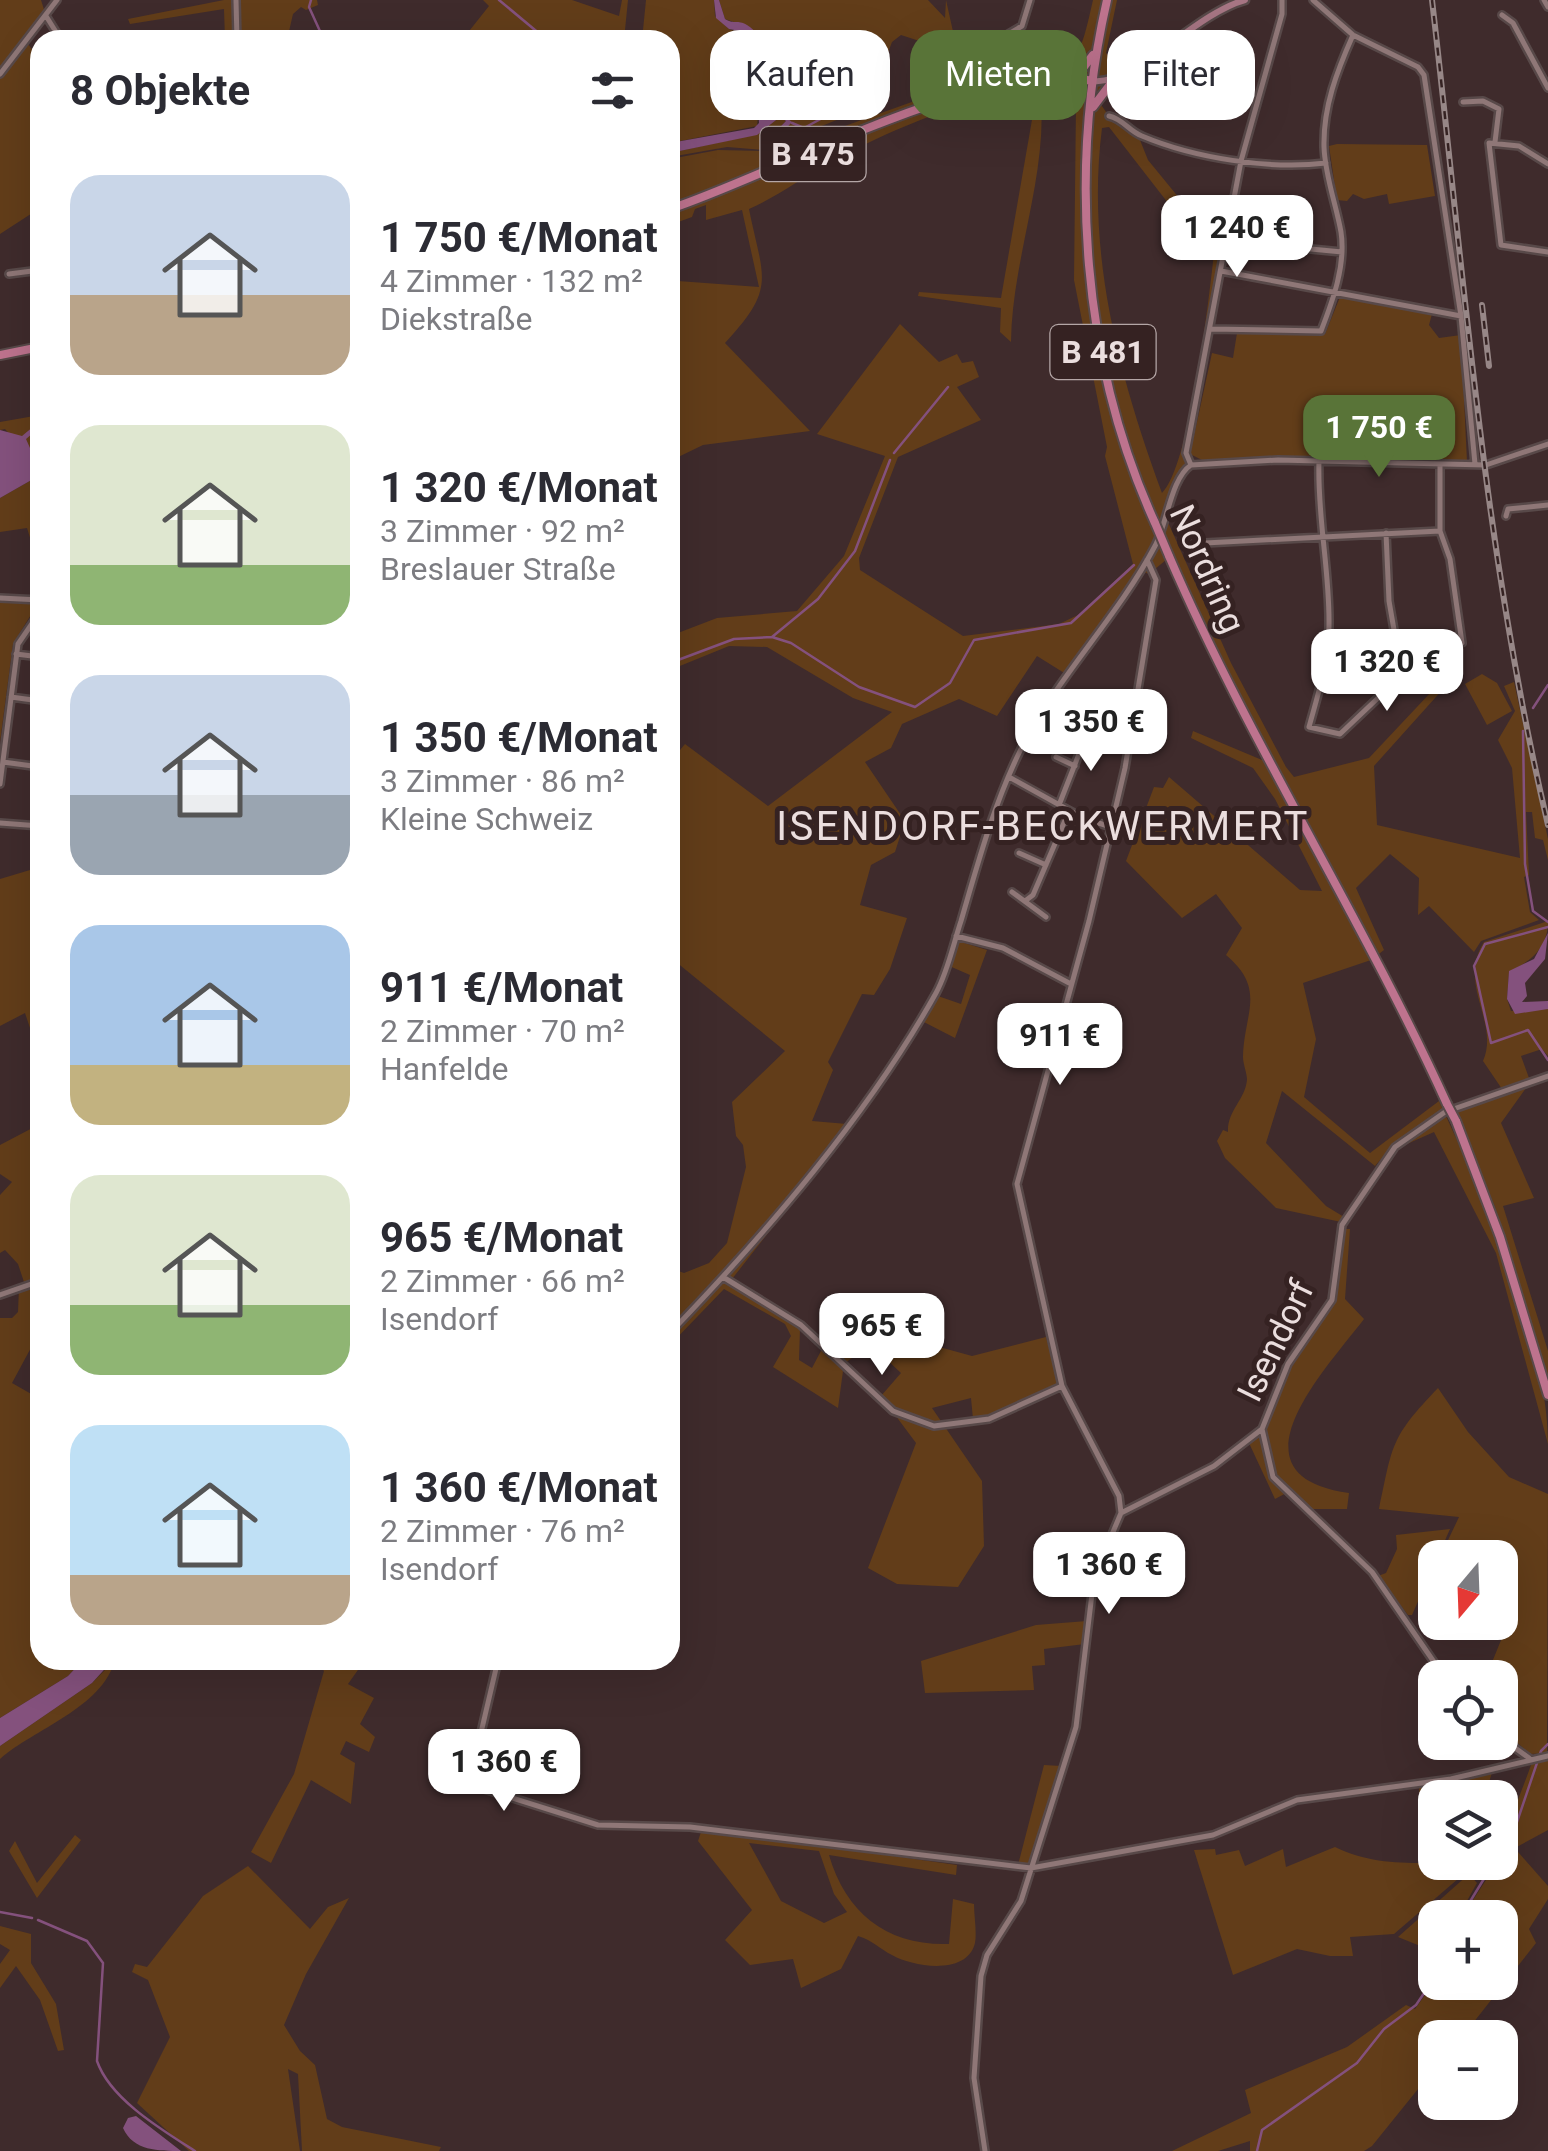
<!DOCTYPE html>
<html lang="de">
<head>
<meta charset="utf-8">
<style>
  body { margin:0; font-family:Roboto,sans-serif; background:#f7f7f7; color:#2b2b33; height:100vh; display:flex; flex-direction:column; font-size:38px; white-space:nowrap }
  * { box-sizing:border-box; margin:0 }
  p { font-size:32px; color:#7c7c81 }
  .icon { flex:none; width:55px; height:55px; fill:none; stroke:currentColor; stroke-width:2; stroke-linecap:round; stroke-linejoin:round }
  .map { position:relative; flex:1; overflow:hidden }
  .sheet { position:absolute; left:30px; top:30px; width:650px; height:1640px; display:flex; flex-direction:column; background:#fff; border-radius:30px; box-shadow:0 10px 40px #0002 }
  .sheet>* { flex:none }
  .banner { position:absolute; left:710px; top:30px; width:688px; height:90px; display:flex; gap:20px }
  .needle { width:65px; rotate:199deg }
  .tools { position:absolute; left:1418px; top:1540px; display:grid; gap:20px }
  .tools a { display:grid; place-items:center; width:100px; height:100px; border-radius:20px; background:#fff; box-shadow:0 10px 40px #0002; font-size:50px }
  .price { position:absolute; translate:-50% -85px; padding:0 22px; border-radius:20px; background:#fff; color:#222; font-size:32px; line-height:65px; filter:drop-shadow(0 2px 5px #0008) }
  .price::after { content:''; position:absolute; left:50%; top:60px; width:30px; height:22px; margin-left:-15px; background:inherit; clip-path:polygon(0 0,100% 0,50% 100%) }
  .price.selected { background:#597438; color:#fff }
  ul { padding:0; list-style:none }
  li { display:flex; align-items:center; gap:30px; height:250px; padding:0 40px }
  li span { display:grid; place-items:center; flex:none; width:280px; height:200px; border-radius:30px; color:#555 }
  li>.icon { margin-inline-start:auto }
  span .icon { width:120px; height:120px; fill:#fffc; stroke-width:1 }
  li b { font-size:42px }
  h2 { display:flex; justify-content:space-between; align-items:center; height:120px; padding:0 40px; font-size:42px }
  .tag { padding:0 35px; border-radius:30px; background:#fff; box-shadow:0 10px 40px #0002; font-size:35px; line-height:90px }
  .tag.selected { background:#597438; color:#fff }
  .map>svg:first-child { display:block }
</style>
</head>
<body>
<div class="map">
<svg width="1548" height="2151" viewBox="0 0 1548 2151">
  <rect width="100%" height="100%" fill="#3f2b2c"/>
  <path fill="#623d19" fill-rule="evenodd" d="M0 0H41L46 16 26 41 40 61V208L0 234Z
    M224 0H317L318 5 306 10 301 7 293 14 287 40H225L224 9 130 24 128 19Z
    M483 0H572L619 16 622 0H628L624 40H462L489 6Z
    M646 0H714L715 16 729 29 751 37 761 81 757 126 670 143V40H642Z
    M719 0H928L945 18 946 0 958 54 962 59 1000 38 1006 73C1077 61 1076 76 1093 0H1117L1106 53 1127 81 1099 102 1109 116 1138 135 1148 160 1193 215 1190 242 1225 250 1186 453 1191 465 1183 470 1167 520 1231 663 1286 767 1294 777 1369 758 1432 691 1456 678 1459 682 1444 688 1374 766 1377 825 1520 858 1512 768 1498 740 1515 711 1504 686 1514 682 1548 839V860L1543 840 1535 838 1532 812H1526L1529 875 1524 877 1530 912 1539 920 1481 941 1474 952 1429 906 1418 915 1419 878 1390 854 1356 888 1384 950 1371 960 1303 983 1316 1039 1304 1097 1370 1153 1439 1101C1482 1193 1548 1343 1548 1444L1496 1253 1434 1132 1398 1148 1393 1145 1375 1166 1282 1091 1266 1143 1326 1206 1344 1217 1341 1222 1276 1208 1225 1158 1217 1141 1223 1130 1228 1132C1227 1111 1245 1100 1247 1080 1247 1073 1243 1064 1243 1057 1244 1012 1267 990 1226 955L1242 928 1216 894 1182 918 1126 861 1154 787 1163 788 1169 777 1300 890 1322 891 1275 799 1253 768 1191 738 1193 731 1262 760 1270 755 1172 555 1149 574 1141 571 1069 676 1037 656 997 716 959 699 902 724 891 748 865 762 905 821 895 852 871 865 860 905 907 918 890 969 874 995 862 994 828 1062 833 1070 812 1121 847 1124 872 1092 877 1095 728 1284 800 1329 799 1360 812 1368 822 1349 843 1371 838 1408 773 1367 791 1336 785 1324 724 1289 670 1345V1268L684 1273 709 1263 727 1243 746 1167 743 1145 736 1136 732 1102 785 1051 670 957V762L685 744 768 806 892 712 853 698 767 647 729 646 670 670V636L717 618 797 611 844 556 885 456 817 434 900 324 939 362 957 354 962 363 973 361 979 377 957 387 981 420 898 457 859 558 860 570 963 636 1059 624 1078 615 1133 564 1105 456 1107 447 1074 280 1076 104 1071 93 1040 87C1050 172 1012 256 1011 342L1000 332 1001 308 918 296 919 292 1001 298 1033 114 1031 87C966 99 887 131 829 163 802 178 778 196 749 209 763 279 777 287 725 343L810 431 703 445 670 461V254L678 281 759 287 742 210 706 220V205L695 209 692 217 670 225V159L718 150 770 151 797 139 764 150 727 147 670 157V153L757 134 780 117 786 121 777 130 789 123 783 115 767 116 768 68 751 28 725 19ZM901 35 953 52 948 89 817 136 814 129 867 108 892 42ZM1109 127 1168 203 1187 220 1186 246 1214 253C1209 298 1190 466 1162 493 1119 376 1086 253 1102 128Z
    M1337 144 1427 145 1435 196 1389 204 1387 194 1364 199 1353 194 1347 201 1337 200 1329 146Z
    M1340 297 1432 314 1429 325 1439 338 1461 335 1467 462 1290 457 1206 462 1190 454 1212 353 1233 358 1237 333 1325 334Z
    M40 415V570L27 528 0 532V498L35 478 38 466 5 429 0 430V422Z
    M0 598 40 600 13 644 0 742Z
    M1482 674 1497 683 1512 711 1487 725 1465 684Z
    M40 867V1058L25 1013 0 1026V879Z
    M1548 921C1548 948 1531 961 1509 972L1507 999 1511 1011 1548 1009V1056L1542 1049 1521 1056 1529 1078 1502 1089 1483 1061C1500 1022 1457 985 1484 942Z
    M955 940 987 950 955 1038 920 1020 935 995 961 1004 970 975 947 965Z
    M1526 1088 1501 1123 1534 1198 1503 1206 1548 1351V1381L1495 1207 1456 1109Z
    M40 1124V1331L12 1383 40 1399V1660H83L68 1676 0 1718V1318H12L18 1312 19 1288 25 1285 18 1264 5 1250 0 1253V1195L12 1182 0 1174V1145Z
    M1345 1229H1350L1345 1299 1364 1319C1325 1370 1224 1476 1349 1493L1347 1509H1309L1290 1491 1275 1499 1249 1443 1265 1431 1291 1368 1335 1302Z
    M896 1335 972 1356 1046 1337 1059 1385 996 1415 973 1419 971 1398 932 1408 982 1481 984 1546 958 1587 897 1584 868 1568 916 1443 881 1396 901 1373 870 1344 844 1364 837 1358 870 1340Z
    M1438 1388 1468 1432 1509 1477 1548 1494 1547 1753 1530 1754 1513 1739 1500 1735V1678L1486 1677 1508 1623 1500 1621V1558L1440 1557 1459 1517 1379 1509C1393 1444 1390 1438 1438 1388Z
    M1450 1529 1412 1615H1408L1378 1576 1386 1573 1397 1549 1396 1535Z
    M1087 1621 1085 1644 1044 1649 1045 1665 1032 1666 1034 1690 925 1693 921 1661 1036 1625Z
    M115 1660C102 1708 34 1729 0 1759V1746L92 1683Z
    M314 1660H365L348 1684 374 1698 360 1724 375 1737 369 1752 346 1741 340 1754 355 1763 351 1804 311 1780 271 1863 251 1852 294 1774 324 1671Z
    M1548 1761V1830L1500 1856C1500 1842 1526 1781 1532 1762Z
    M1044 1765 1061 1766 1027 1866 1018 1865Z
    M1492 1772 1485 1797 1435 1798V1858H1423L1419 1787Z
    M702 1829 957 1865 956 1875 829 1855C846 1914 888 1946 949 1944L953 1899 974 1904C974 1916 977 1932 975 1943 967 1976 913 1967 892 1955 880 1949 872 1940 858 1936L841 1969 801 1988 793 1959 750 1965 725 1940 752 1910 698 1841ZM749 1843 819 1851 834 1894 847 1912 824 1923 781 1901Z
    M75 1835 81 1840 37 1898 9 1851 15 1841 37 1883Z
    M1335 1847C1377 1868 1422 1862 1466 1863V1872L1394 1934 1350 1937 1353 1956H1330L1297 1949 1233 1975 1194 1850 1215 1849 1216 1855 1239 1850 1245 1866 1283 1849 1286 1867Z
    M1518 1852 1548 1886V1899L1529 1929 1536 1943 1462 2037 1435 2038V2068L1372 2146 1364 2151H1250V2141L1218 2151H1172L1251 2113 1245 2090 1347 2047 1406 2005 1415 2009 1435 1981 1500 1982V1918L1462 1917 1497 1863Z
    M248 1866 310 1929 328 1907 349 1898 306 1974 284 2025 300 2051 315 2065 327 2119 342 2127 441 2147 439 2151H302L298 2074 288 2069 300 2151H189L137 2103 170 2037 148 1980 132 1972 135 1964 147 1967 203 1896Z
    M1469 1874 1477 1883 1458 1917 1435 1918V1952L1398 1937Z
    M0 1926 31 1934V1963L56 2004 64 2050 58 2051 40 2000 16 1966 0 1988V1964L10 1950 0 1944Z"/>
  <path fill="#84517d" d="M714 0H719L725 19C735 25 737 19 747 25 780 46 760 88 767 116L783 115 792 122 779 136 777 130 786 121 780 117 757 135 670 153V143L754 128 759 123C757 93 768 57 746 32L729 29 716 18Z
    M40 421V435L33 433 26 439 38 466 35 478 0 498V430L22 436Z
    M1548 933 1545 959 1525 983 1527 996 1522 1002 1548 1001V1009L1515 1014 1507 999 1509 971 1534 959Z
    M83 1660H113L92 1683 0 1746V1718L68 1676Z
    M136 2116 181 2151C159 2151 133 2151 123 2128L128 2118Z"/>
  <g fill="none" stroke-linecap="round" stroke-linejoin="round">
    <path stroke="#84517d" stroke-width="2.5" d="M311 0 309 7 324 40
      M499 0 547 40
      M792 123 804 128 852 102
      M894 453 948 387
      M772 637 791 643 859 687 915 707 950 683 974 640 1071 623 1134 565
      M670 663 734 639 772 637 818 599 855 551 890 460
      M1533 708 1548 685
      M1523 731 1525 864 1533 911 1548 922
      M1548 927 1485 944 1474 966 1491 1043 1528 1030 1548 1060
      M1500 1853 1517 1822 1541 1751 1548 1744
      M0 1912 32 1918
      M1460 1918 1493 1864
      M38 1920 87 1941 103 1963 97 2061C110 2099 162 2130 195 2151
      M1257 2151 1262 2130 1357 2063 1384 2029 1416 2005 1435 1977"/>
    <defs>
      <path id="minor" d="M236 0 237 40
        M1313 0 1353 35 1418 67 1424 75 1461 316 1475 464
        M1502 15 1513 23 1548 88
        M46 16 61 40
        M1171 43 1193 76 1188 85
        M0 74 57 0
        M954 97 959 63 1022 26 1030 0
        M1463 102 1483 101 1499 109 1495 142
        M1109 116C1123 119 1129 131 1142 136 1194 158 1270 170 1326 163
        M1548 164 1519 146 1489 143 1501 245 1548 252
        M1230 225 1311 249 1342 252
        M1221 271 1461 316
        M9 274 40 270
        M1211 329 1321 331C1333 300 1346 265 1341 232 1336 204 1325 176 1324 147 1323 107 1337 71 1353 35
        M1319 461C1317 517 1330 571 1329 626 1329 661 1318 694 1309 727L1340 734 1416 662 1462 643 1450 559 1440 531V465
        M1191 465 1186 453 1241 161 1282 14V0
        M1191 465 1278 460 1486 465 1548 444
        M1506 516 1508 509 1548 505
        M1386 533 1389 601 1402 676
        M1186 544 1440 531
        M0 598 40 600
        M16 654 40 657
        M11 697 40 701
        M1056 757 1075 766
        M3 762 40 767
        M1009 777 1083 818 1111 827
        M0 784 18 644 40 612
        M1059 805 1088 731
        M0 823 40 826
        M1019 853 1046 865
        M1012 892 1046 917
        M1025 901 1033 895 1069 811
        M956 936 1003 948 1071 984
        M723 1277 801 1325 893 1411 934 1426 989 1419 1062 1386
        M0 1295 40 1281
        M670 1333C767 1232 868 1115 936 993 948 971 953 945 961 921 978 863 994 803 1021 749 1057 677 1117 618 1155 546 1167 524 1171 478 1191 465
        M1121 1513 1214 1466 1262 1429
        M498 1660 472 1771V1781L484 1789 598 1825 690 1827 1031 1868 1213 1835 1297 1800 1451 1779 1548 1756
        M1445 1678 1372 1572 1273 1477 1262 1429 1288 1364 1332 1300 1342 1225 1395 1147 1445 1112 1548 1076
        M1500 1737 1529 1758
        M985 2151 974 2078 981 1976 987 1955 1021 1901 1076 1727 1094 1577 1121 1513 1119 1496 1062 1386 1017 1184 1089 921 1125 768 1156 580 1147 560"/>
      <path id="tertiary" d="M1544 0 1548 7"/>
      <path id="secondary" d="M1093 81C1134 86 1194 14 1245 0"/>
      <path id="primary" d="M1107 0C1068 170 1082 363 1155 523
        M1066 75 1083 68 1093 55
        M1093 107 1112 82
        M670 209C779 173 985 57 1092 81
        M0 355 40 347
        M1169 556C1250 744 1362 917 1447 1104
        M1456 1121 1500 1237 1548 1395"/>
    </defs>
    <use href="#minor" stroke="#584949" stroke-width="10"/>
    <use href="#tertiary" stroke="#584949" stroke-width="10"/>
    <use href="#secondary" stroke="#584949" stroke-width="11"/>
    <use href="#primary" stroke="#584949" stroke-width="12"/>
    <use href="#minor" stroke="#8f7777" stroke-width="5"/>
    <use href="#tertiary" stroke="#8f7777" stroke-width="5"/>
    <use href="#secondary" stroke="#a67583" stroke-width="6"/>
    <use href="#primary" stroke="#be738e" stroke-width="8"/>
    <defs>
      <path id="rail" d="M1432 0C1464 275 1484 555 1548 825
        M1482 305 1489 366"/>
    </defs>
    <use href="#rail" stroke="#978787" stroke-width="6"/>
    <use href="#rail" stroke="#352222" stroke-width="2.5" stroke-dasharray="8" stroke-linecap="butt"/>
    <defs>
      <path id="primary-bridge" d="M1155 523 1169 556
        M1447 1104 1456 1121"/>
    </defs>
    <use href="#primary-bridge" stroke="#584949" stroke-width="12" stroke-linecap="butt"/>
    <use href="#primary-bridge" stroke="#be738e" stroke-width="8"/>
  </g>
  <g text-anchor="middle" dominant-baseline="central" stroke-width="10" stroke-linejoin="round" paint-order="stroke">
    <g fill="#352222" stroke="#b4a6a6" stroke-width="2.5">
      <rect x="760.5" y="127" width="105" height="54" rx="8"/>
      <rect x="1050.5" y="325" width="105" height="54" rx="8"/>
    </g>
    <g font-size="32" font-weight="bold" fill="#ebdede">
      <text x="813" y="154">B 475</text>
      <text x="1103" y="352">B 481</text>
    </g>
    <g font-size="35" fill="#ebdede" stroke="#352222">
      <text transform="translate(1207 569) rotate(66)">Nordring</text>
      <text transform="translate(1276 1341) rotate(-64)">Isendorf</text>
    </g>
    <g font-size="40" letter-spacing="2.5" fill="#ebdede" stroke="#352222">
      <text x="1043" y="826">ISENDORF-BECKWERMERT</text>
    </g>
  </g>
</svg>
<div class="tools">
<a><svg class="needle" viewBox="-14 -14 28 28"><path d="M0-13l5 13h-10z" fill="#e53935"/><path d="M0 13l5-13h-10z" fill="#7c7c81"/></svg></a>
<a><svg class="icon" aria-label="locate" viewBox="0 0 24 24"><circle cx="12" cy="12" r="6"/><path d="M12 2v4M12 18v4M2 12h4M18 12h4"/></svg></a>
<a><svg class="icon" aria-label="layers" viewBox="0 0 24 24"><path d="M12 4l9 5-9 5-9-5zM3 14l9 5 9-5"/></svg></a>
<a>+</a>
<a>−</a>
</div>
<b class="price" style="left:1237px;top:280px">1 240 €</b>
<b class="price selected" style="left:1379px;top:480px">1 750 €</b>
<b class="price" style="left:1387px;top:714px">1 320 €</b>
<b class="price" style="left:1091px;top:774px">1 350 €</b>
<b class="price" style="left:1060px;top:1088px">911 €</b>
<b class="price" style="left:882px;top:1378px">965 €</b>
<b class="price" style="left:1109px;top:1617px">1 360 €</b>
<b class="price" style="left:504px;top:1814px">1 360 €</b>
<div class="banner">
<a class="tag">Kaufen</a>
<a class="tag selected">Mieten</a>
<a class="tag">Filter</a>
</div>
<section class="sheet">
<h2>8 Objekte<svg class="icon" aria-label="filters" viewBox="0 0 24 24"><path d="M4 7h16M4 17h16"/><circle cx="9" cy="7" r="2"/><circle cx="15" cy="17" r="2"/></svg></h2>
<ul>
<li><span style="background:linear-gradient(#c9d6e8 60%,#b9a48a 0)"><svg class="icon" aria-label="home" viewBox="0 0 24 24"><path d="M3 11l9-7 9 7M6 9v11h12V9"/></svg></span><div><b>1 750 €/Monat</b><p>4 Zimmer · 132 m²</p><p>Diekstraße</p></div></li>
<li><span style="background:linear-gradient(#dfe7d0 70%,#8fb573 0)"><svg class="icon" aria-label="home" viewBox="0 0 24 24"><path d="M3 11l9-7 9 7M6 9v11h12V9"/></svg></span><div><b>1 320 €/Monat</b><p>3 Zimmer · 92 m²</p><p>Breslauer Straße</p></div></li>
<li><span style="background:linear-gradient(#c9d6e8 60%,#9aa5b1 0)"><svg class="icon" aria-label="home" viewBox="0 0 24 24"><path d="M3 11l9-7 9 7M6 9v11h12V9"/></svg></span><div><b>1 350 €/Monat</b><p>3 Zimmer · 86 m²</p><p>Kleine Schweiz</p></div></li>
<li><span style="background:linear-gradient(#a9c7e8 70%,#c2b280 0)"><svg class="icon" aria-label="home" viewBox="0 0 24 24"><path d="M3 11l9-7 9 7M6 9v11h12V9"/></svg></span><div><b>911 €/Monat</b><p>2 Zimmer · 70 m²</p><p>Hanfelde</p></div></li>
<li><span style="background:linear-gradient(#dfe7d0 65%,#8fb573 0)"><svg class="icon" aria-label="home" viewBox="0 0 24 24"><path d="M3 11l9-7 9 7M6 9v11h12V9"/></svg></span><div><b>965 €/Monat</b><p>2 Zimmer · 66 m²</p><p>Isendorf</p></div></li>
<li><span style="background:linear-gradient(#bfe0f5 75%,#b9a48a 0)"><svg class="icon" aria-label="home" viewBox="0 0 24 24"><path d="M3 11l9-7 9 7M6 9v11h12V9"/></svg></span><div><b>1 360 €/Monat</b><p>2 Zimmer · 76 m²</p><p>Isendorf</p></div></li>
</ul>
</section>
</div>
</body>
</html>
